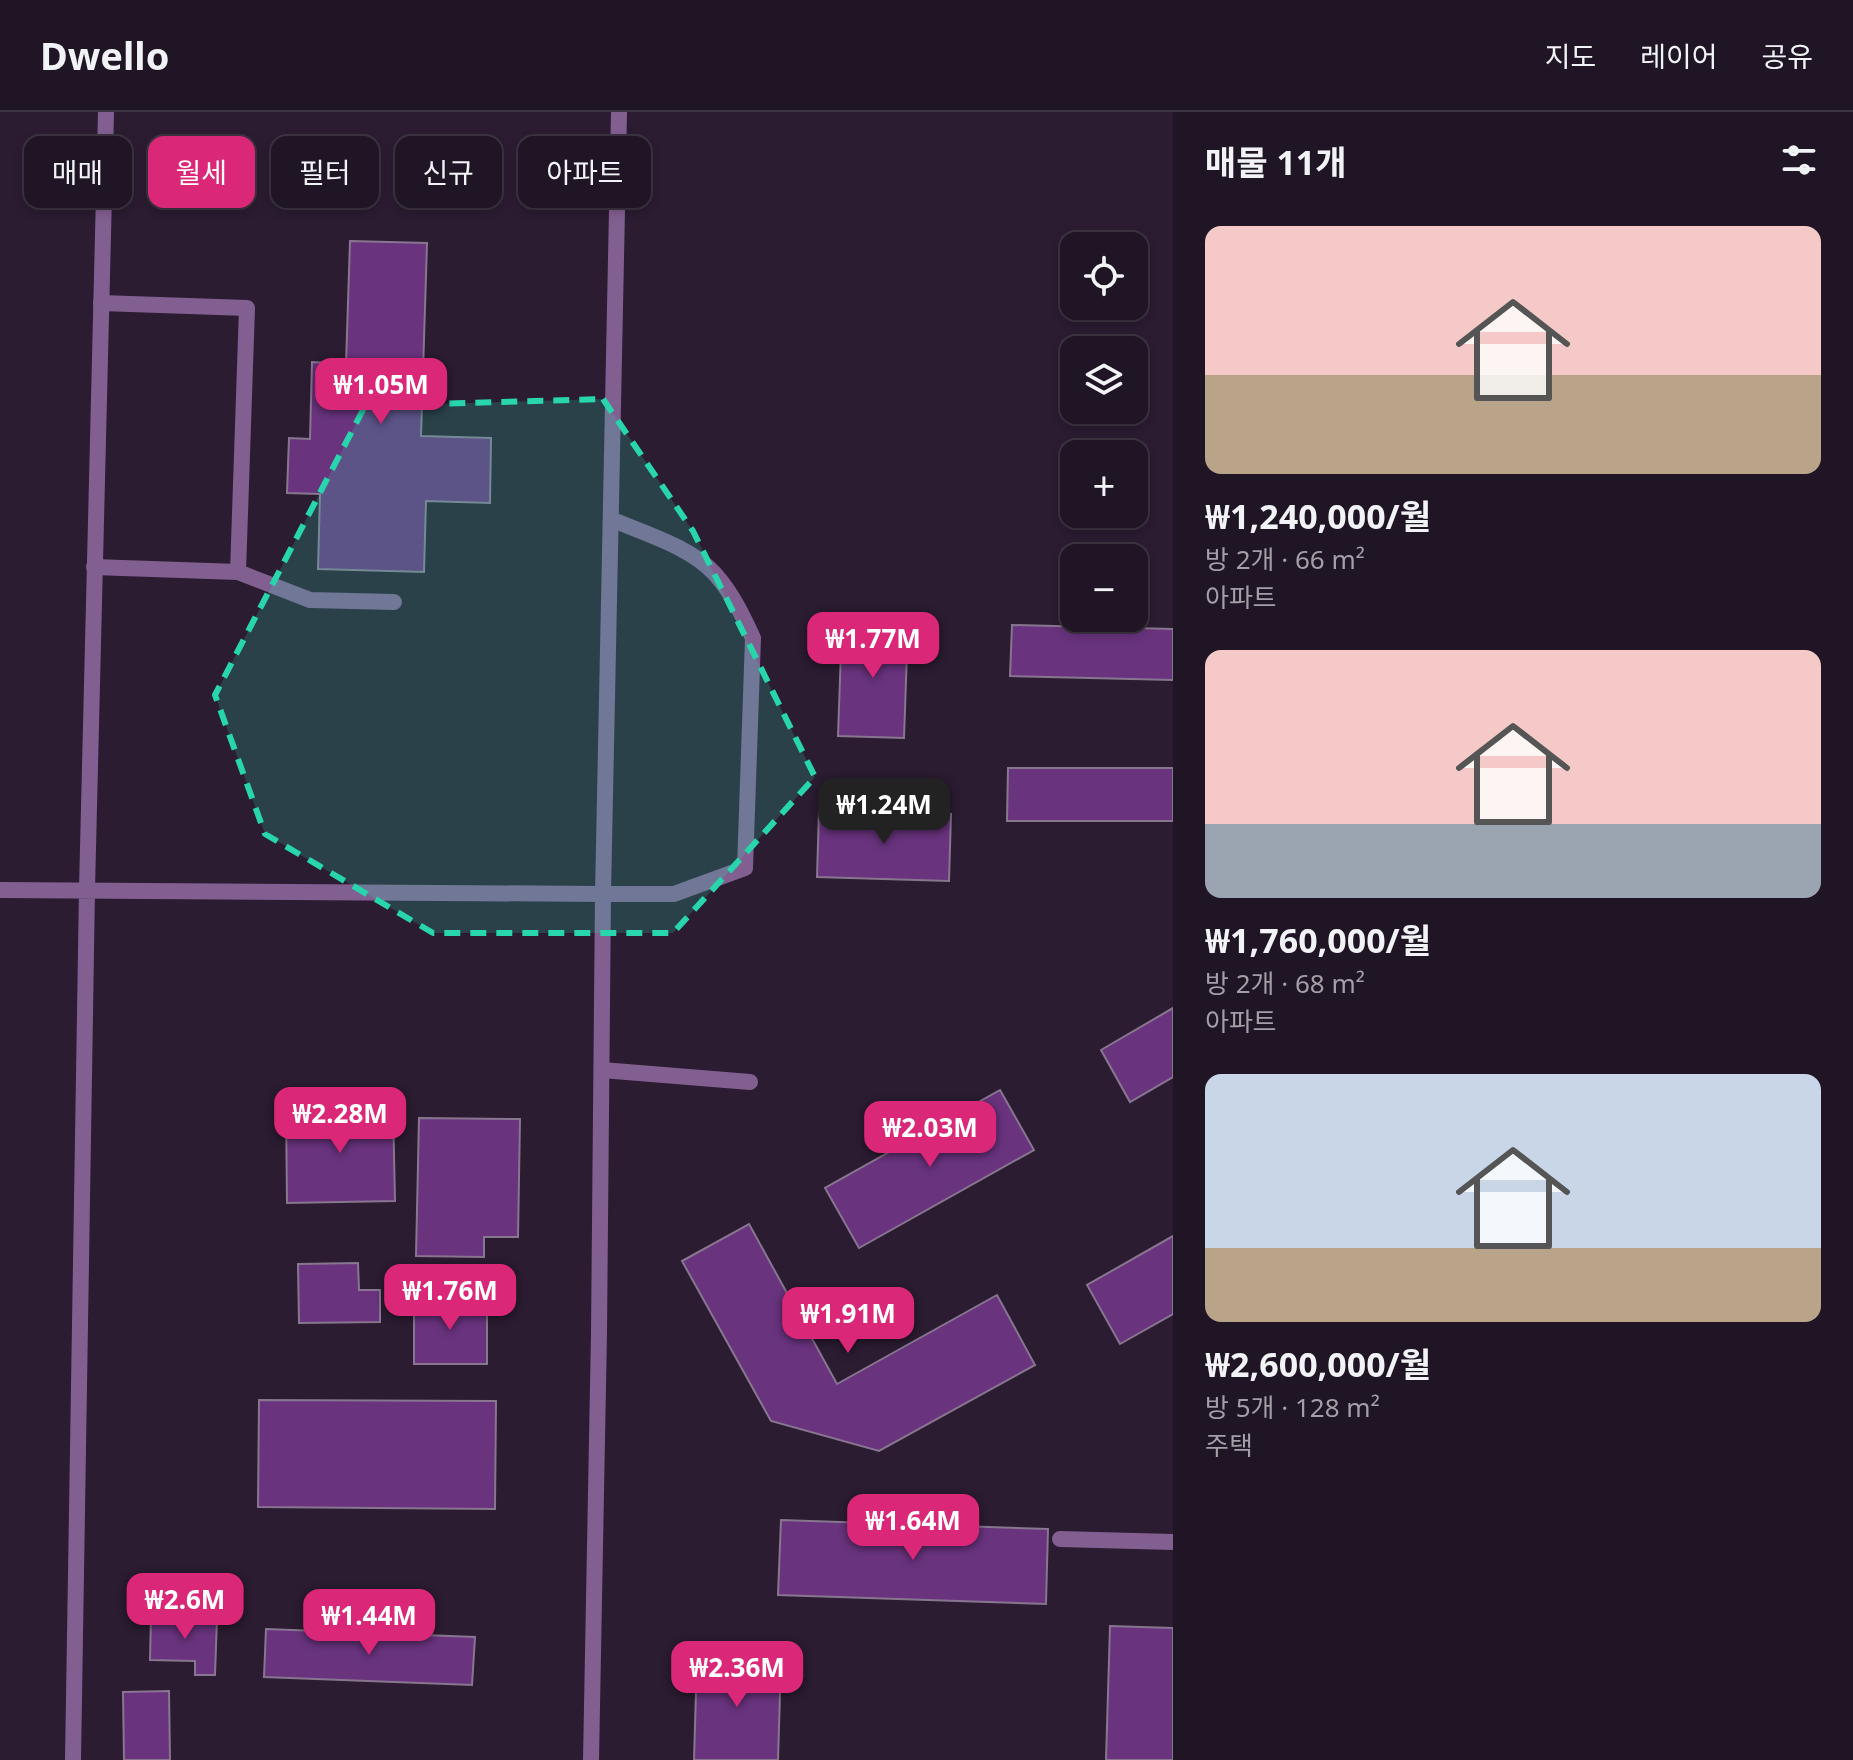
<!DOCTYPE html>
<html lang="ko">
<head>
<meta charset="utf-8">
<style>
  body { margin:0; font-family:"Noto Sans","Noto Sans KR",sans-serif; background:#2d2232; color:#f1f3f6; height:100vh; display:flex; flex-direction:column; font-size:30px; white-space:nowrap }
  * { box-sizing:border-box; margin:0 }
  p { font-size:26px; color:#a29fa7 }
  .icon { flex:none; width:44px; height:44px; fill:none; stroke:currentColor; stroke-width:2; stroke-linecap:round; stroke-linejoin:round }
  .map { position:relative; flex:1; overflow:hidden }
  .side { display:flex; flex-direction:column; background:#201525; width:680px }
  .side>* { flex:none }
  .banner { position:absolute; left:24px; top:24px; width:760px; height:72px; display:flex; gap:16px }
  .controls { position:absolute; left:1060px; top:120px; display:grid; gap:16px }
  .controls a { display:grid; place-items:center; width:88px; height:88px; border-radius:16px; background:#201525; box-shadow:0 4px 12px #0003,0 0 0 2px #3d3442; font-size:40px }
  .price { position:absolute; translate:-50% -68px; padding:0 18px; border-radius:16px; background:#db2777; color:#fff; font-size:26px; line-height:52px; filter:drop-shadow(0 2px 4px #0008) }
  .price::after { content:''; position:absolute; left:50%; top:48px; width:24px; height:18px; margin-left:-12px; background:inherit; clip-path:polygon(0 0,100% 0,50% 100%) }
  .price.selected { background:#222; color:#fff }
  ul { padding:0; list-style:none }
  li { display:grid; align-content:center; gap:16px; height:424px; padding:0 32px }
  li span { display:grid; place-items:center; height:248px; border-radius:16px; color:#555 }
  li>.icon { margin-inline-start:auto }
  span .icon { width:144px; height:144px; fill:#fffc; stroke-width:1 }
  li b { font-size:34px }
  h2 { display:flex; justify-content:space-between; align-items:center; height:96px; padding:0 32px; font-size:34px }
  .chip { padding:0 28px; border-radius:16px; background:#201525; box-shadow:0 4px 12px #0003,0 0 0 2px #3d3442; font-size:28px; line-height:72px }
  .chip.selected { background:#db2777; color:#fff }
  header { display:flex; align-items:center; gap:48px; box-sizing:border-box; height:112px; padding:0 40px; background:#201525; border-bottom:2px solid #3d3442 }
  header strong { font-size:38px }
  nav { display:flex; gap:44px; margin-inline-start:auto; font-size:28px }
  main { display:flex; flex:1; min-height:0 }
  .map>svg:first-child { display:block }
</style>
</head>
<body>
<header>
<strong>Dwello</strong>
<nav><a>지도</a><a>레이어</a><a>공유</a></nav>
</header>
<main>
<div class="map">
<svg width="1173" height="1648" viewBox="0 0 1173 1648">
  <rect width="100%" height="100%" fill="#2b1c31"/>
  <path fill="#69337e" stroke="#887690" stroke-width="2" d="M350 129 427 131 421 324 491 326 490 391 426 389 424 460 318 457 320 382 287 381 289 326 310 327 312 250 346 252Z
    M842 510 908 512 904 626 838 624Z
    M1012 513 1173 517V568L1010 564Z
    M1008 656H1173V709H1007Z
    M819 698 951 702 949 769 817 765Z
    M1173 896V965L1130 990 1101 938Z
    M1000 978 1034 1038 859 1136 825 1076Z
    M393 995 395 1089 287 1091 286 997Z
    M419 1006 520 1007 518 1125H484V1145L416 1144Z
    M749 1112 837 1272 997 1183 1035 1253 879 1339 771 1309 682 1149Z
    M1173 1124V1202L1120 1232 1087 1173Z
    M358 1151 359 1178H380V1210L299 1211 298 1152Z
    M414 1189H487V1252H414Z
    M259 1288 496 1289 495 1397 258 1395Z
    M781 1408 1048 1417 1046 1492 778 1483Z
    M151 1504 217 1506 215 1563H195V1549L150 1548Z
    M1110 1514 1173 1516V1648H1106Z
    M266 1517 475 1525 472 1573 264 1565Z
    M697 1546 781 1548 778 1648H694Z
    M169 1579 170 1648H124L123 1580Z"/>
  <g fill="none" stroke-linecap="round" stroke-linejoin="round">
    <path stroke="#825f91" stroke-width="16" d="M94 455 238 460 247 196 101 191
      M238 460 310 488 394 490
      M603 782H674L745 756 753 526C743 504 732 481 715 462 689 434 645 422 611 407
      M602 958 750 970
      M1060 1427 1173 1430"/>
    <path stroke="#825f91" stroke-width="16" d="M0 778 603 782
      M73 1648 87 777 106 0
      M591 1648 599 1221 603 782 619 0"/>
  </g>
  <path fill="#28d5ad" fill-opacity="0.2" stroke="#28d5ad" stroke-width="6" stroke-dasharray="16 10" stroke-linejoin="round" d="M603 287 693 419 815 665 673 821H433L265 722 215 583 365 294Z"/>
</svg>
<div class="controls">
<a><svg class="icon" aria-label="locate" viewBox="0 0 24 24"><circle cx="12" cy="12" r="6"/><path d="M12 2v4M12 18v4M2 12h4M18 12h4"/></svg></a>
<a><svg class="icon" aria-label="layers" viewBox="0 0 24 24"><path d="M12 4l9 5-9 5-9-5zM3 14l9 5 9-5"/></svg></a>
<a>+</a>
<a>−</a>
</div>
<b class="price" style="left:381px;top:314px">₩1.05M</b>
<b class="price" style="left:873px;top:568px">₩1.77M</b>
<b class="price selected" style="left:884px;top:734px">₩1.24M</b>
<b class="price" style="left:340px;top:1043px">₩2.28M</b>
<b class="price" style="left:930px;top:1057px">₩2.03M</b>
<b class="price" style="left:450px;top:1220px">₩1.76M</b>
<b class="price" style="left:848px;top:1243px">₩1.91M</b>
<b class="price" style="left:913px;top:1450px">₩1.64M</b>
<b class="price" style="left:185px;top:1529px">₩2.6M</b>
<b class="price" style="left:369px;top:1545px">₩1.44M</b>
<b class="price" style="left:737px;top:1597px">₩2.36M</b>
<div class="banner">
<a class="chip">매매</a>
<a class="chip selected">월세</a>
<a class="chip">필터</a>
<a class="chip">신규</a>
<a class="chip">아파트</a>
</div>
</div>
<section class="side">
<h2>매물 11개<svg class="icon" aria-label="filters" viewBox="0 0 24 24"><path d="M4 7h16M4 17h16"/><circle cx="9" cy="7" r="2"/><circle cx="15" cy="17" r="2"/></svg></h2>
<ul>
<li><span style="background:linear-gradient(#f6c9c9 60%,#b9a48a 0)"><svg class="icon" aria-label="home" viewBox="0 0 24 24"><path d="M3 11l9-7 9 7M6 9v11h12V9"/></svg></span><div><b>₩1,240,000/월</b><p>방 2개 · 66 m²</p><p>아파트</p></div></li>
<li><span style="background:linear-gradient(#f6c9c9 70%,#9aa5b1 0)"><svg class="icon" aria-label="home" viewBox="0 0 24 24"><path d="M3 11l9-7 9 7M6 9v11h12V9"/></svg></span><div><b>₩1,760,000/월</b><p>방 2개 · 68 m²</p><p>아파트</p></div></li>
<li><span style="background:linear-gradient(#c9d6e8 70%,#b9a48a 0)"><svg class="icon" aria-label="home" viewBox="0 0 24 24"><path d="M3 11l9-7 9 7M6 9v11h12V9"/></svg></span><div><b>₩2,600,000/월</b><p>방 5개 · 128 m²</p><p>주택</p></div></li>
</ul>
</section>
</main>
</body>
</html>
